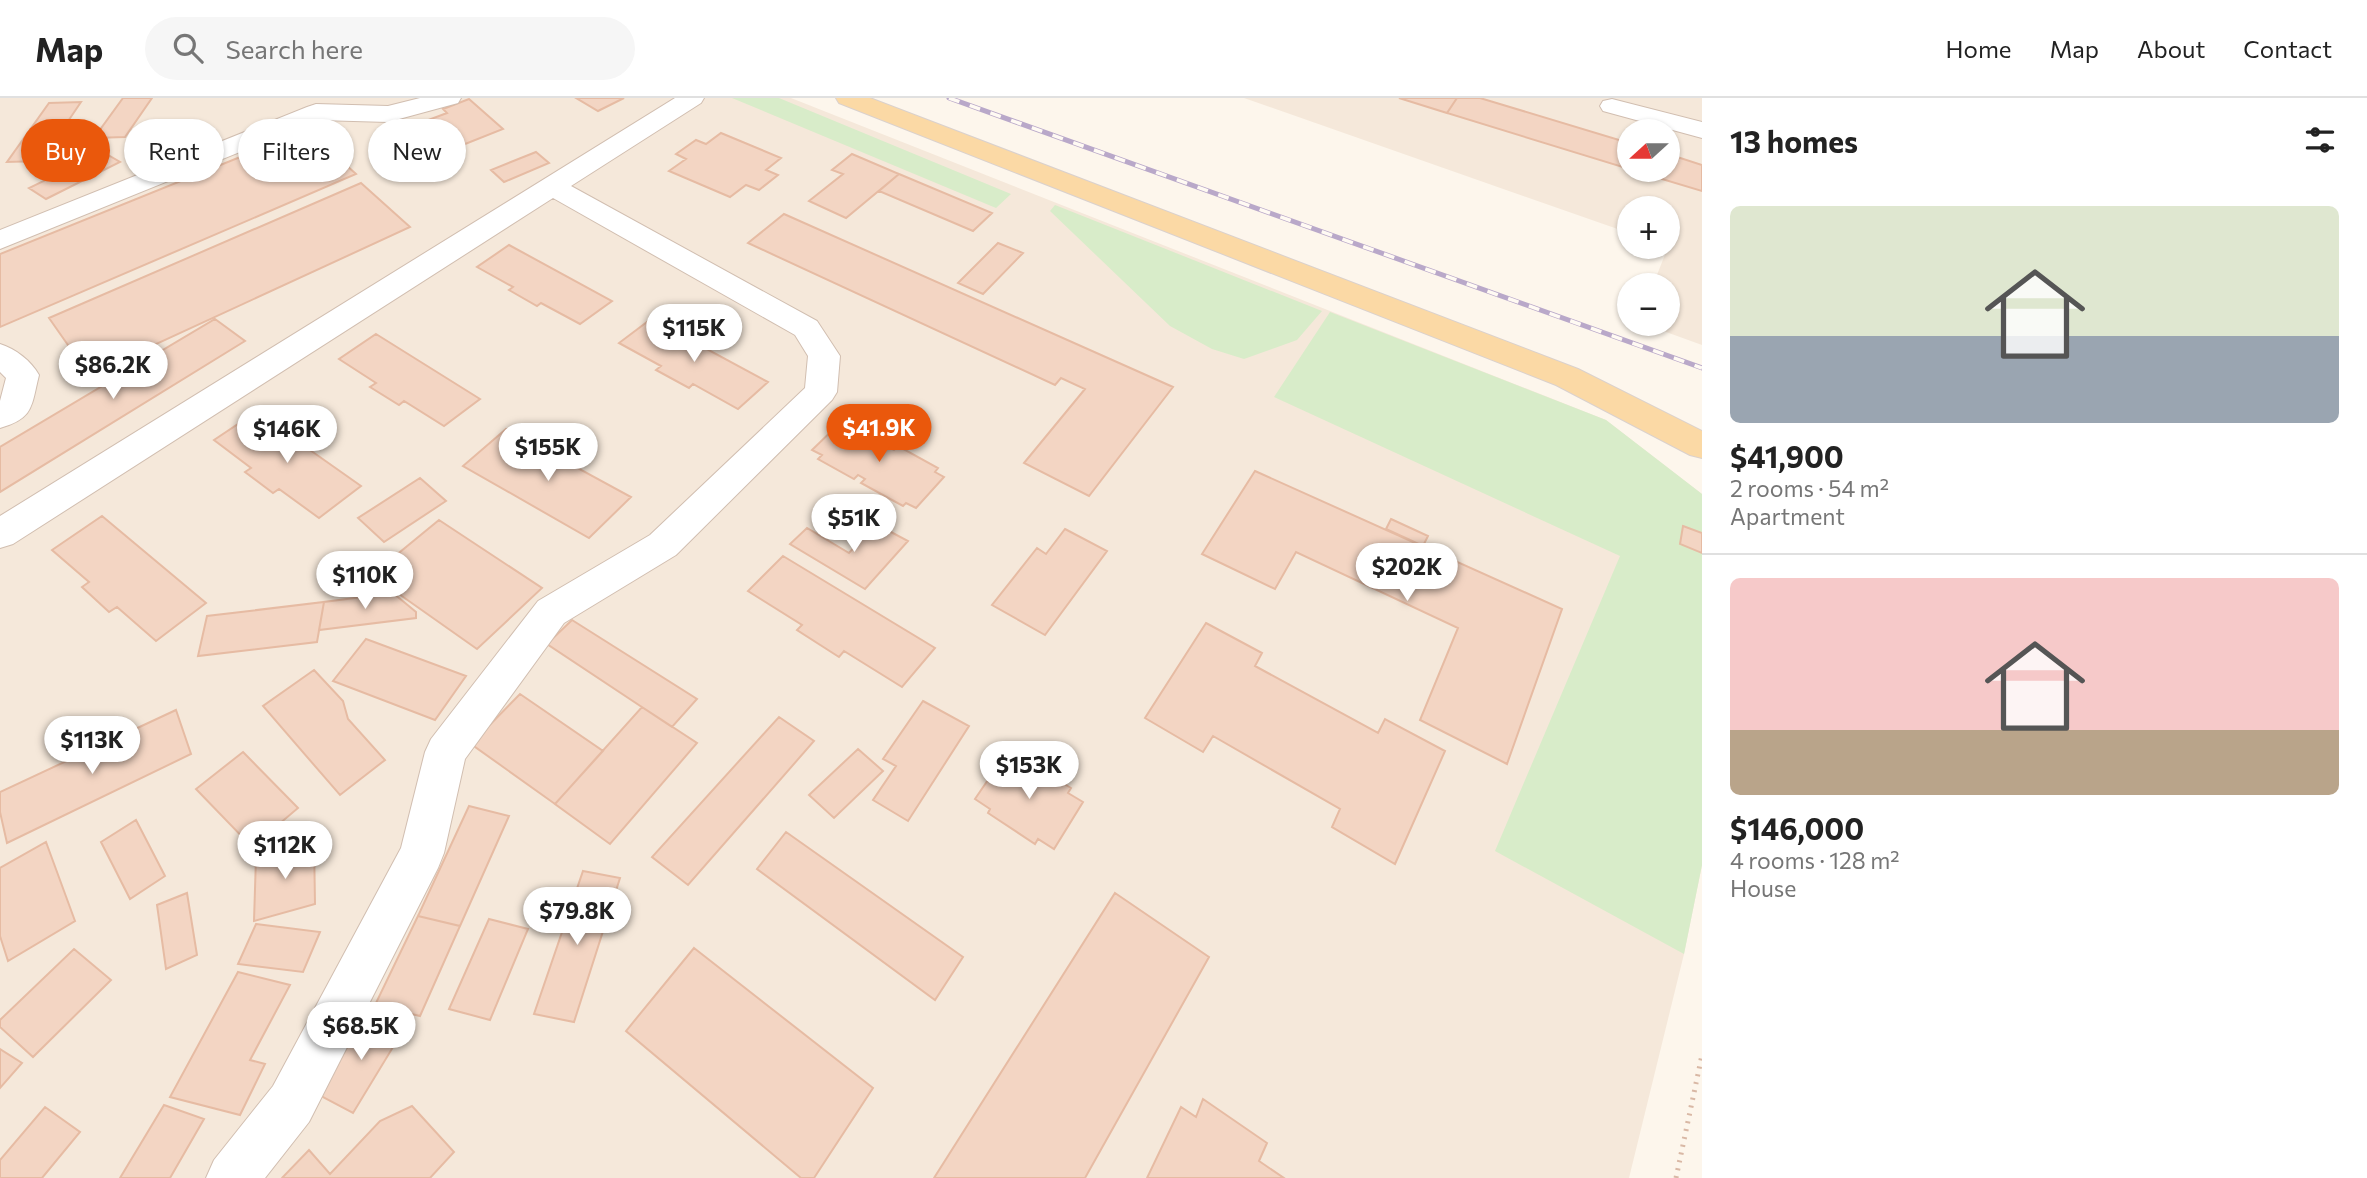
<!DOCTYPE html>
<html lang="en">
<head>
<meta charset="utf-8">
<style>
  body { margin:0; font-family:Commissioner,sans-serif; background:#f6f6f6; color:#222; height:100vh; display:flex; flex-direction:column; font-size:26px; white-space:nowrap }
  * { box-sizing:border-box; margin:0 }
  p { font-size:23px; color:#767676 }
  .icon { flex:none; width:38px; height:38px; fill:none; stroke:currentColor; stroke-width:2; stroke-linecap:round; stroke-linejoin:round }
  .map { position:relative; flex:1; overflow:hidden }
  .drawer { display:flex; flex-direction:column; background:#fff; width:665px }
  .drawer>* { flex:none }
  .banner { position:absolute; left:21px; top:21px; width:665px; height:63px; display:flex; gap:14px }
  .needle { width:46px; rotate:249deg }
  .buttons { position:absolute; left:1617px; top:21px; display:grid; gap:14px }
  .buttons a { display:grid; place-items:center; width:63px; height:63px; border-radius:50%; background:#fff; box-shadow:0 2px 5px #0004; font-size:35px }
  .price { position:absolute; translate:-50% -60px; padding:0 16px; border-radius:24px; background:#fff; color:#222; font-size:23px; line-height:46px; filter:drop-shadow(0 2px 4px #0008) }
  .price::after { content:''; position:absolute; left:50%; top:42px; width:21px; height:16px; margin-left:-10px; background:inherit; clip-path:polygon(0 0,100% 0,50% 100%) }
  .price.current { background:#ea580c; color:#fff }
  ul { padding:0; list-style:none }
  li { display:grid; align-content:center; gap:14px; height:371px; padding:0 28px }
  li+li { border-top:2px solid #e0e0e0 }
  li span { display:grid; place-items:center; height:217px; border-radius:10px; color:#555 }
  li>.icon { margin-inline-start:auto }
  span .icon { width:126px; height:126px; fill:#fffc; stroke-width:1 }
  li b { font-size:30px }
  h2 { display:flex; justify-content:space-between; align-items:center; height:84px; padding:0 28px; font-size:30px }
  .tag { padding:0 24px; border-radius:32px; background:#fff; box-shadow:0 2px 5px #0004; font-size:24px; line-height:63px }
  .tag.current { background:#ea580c; color:#fff }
  header { display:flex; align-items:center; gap:42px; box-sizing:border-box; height:98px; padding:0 35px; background:#fff; border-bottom:2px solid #e0e0e0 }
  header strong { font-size:33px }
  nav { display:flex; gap:38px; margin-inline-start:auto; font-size:24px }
  .search { width:490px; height:63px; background:#f6f6f6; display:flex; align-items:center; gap:18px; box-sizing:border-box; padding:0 24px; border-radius:38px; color:#767676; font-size:26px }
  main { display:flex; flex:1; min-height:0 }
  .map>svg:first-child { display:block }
</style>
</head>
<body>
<header>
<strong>Map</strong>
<div class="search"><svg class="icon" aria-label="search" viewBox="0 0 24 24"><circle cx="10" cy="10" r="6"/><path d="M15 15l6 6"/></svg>Search here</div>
<nav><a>Home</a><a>Map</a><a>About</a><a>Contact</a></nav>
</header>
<main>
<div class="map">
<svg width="1702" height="1080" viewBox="0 0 1702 1080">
  <rect width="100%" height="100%" fill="#fdf6ec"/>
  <path fill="#f5e8da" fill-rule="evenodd" d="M0 0H791L1606 322 1702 396V767L1684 856 1629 1080H0Z
    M1244 0H1702V247L1644 226H1668V187H1653L1668 149V110H1629V135ZM1629 33H1668V72H1629Z"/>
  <path fill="#d8ecc9" d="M732 0H779L1011 96 996 110Z
    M1055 107 1322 213 1297 242 1244 261 1212 251 1170 228 1050 113Z
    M1330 214 1606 322 1702 396V767L1684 856 1495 753 1620 458 1274 299Z"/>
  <path fill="#f3d5c3" stroke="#e6bba3" stroke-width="2" d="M123 0H152L125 39 94 40Z
    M576 0H624L598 13Z
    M1399 0H1457L1447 15Z
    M1457 0H1480L1629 45V71L1447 15Z
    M469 1 503 31 450 52 442 44 449 41 428 22 447 15 443 11Z
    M81 4 41 63 7 64 49 5Z
    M307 32 356 76 0 229V156Z
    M721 35 781 60 766 72 778 77 759 92 746 87 730 99 669 73 686 61 676 56 696 42 706 46Z
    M103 54 120 64 46 101 29 90Z
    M536 54 549 65 504 84 491 72Z
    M852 56 899 76 846 120 809 103 843 76 832 72Z
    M1668 56 1702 67V93L1632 72H1668Z
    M899 76 992 115 973 133 879 93Z
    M361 85 410 129 89 277 49 220Z
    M784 116 1173 289 1089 398 1024 365 1085 291 1061 280 1055 287 748 145Z
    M998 145 1023 155 983 196 958 185Z
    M509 147 612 203 580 226 541 205 537 208 509 192 513 189 477 169Z
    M215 221 245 243 0 394V349Z
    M651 221 768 284 738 311 693 286 689 290 656 272 661 268 619 245Z
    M376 236 480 301 444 328 404 303 399 307 370 289 376 285 339 261Z
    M132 257 143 264 122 277 109 267Z
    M256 314 361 388 319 420 279 391 273 395 245 374 251 370 214 342Z
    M842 323 851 328 855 325 891 344 887 348 894 352 898 348 938 370 935 374 944 379 916 410 906 405 903 408 861 385 865 381 858 377 854 381 818 361 822 357 812 352Z
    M506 331 631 399 589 440 463 368Z
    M1255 373 1562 511 1507 666 1420 622 1458 530 1296 454 1275 491 1202 456Z
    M420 380 446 403 384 444 358 420Z
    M102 418 206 505 156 543 117 509 109 514 82 489 89 484 52 452Z
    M1391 421 1428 438 1423 448 1386 431Z
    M439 422 542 490 477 551 372 477Z
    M876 426 908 443 865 491 790 446 807 430 849 455Z
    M1683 428 1702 435V455L1680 446Z
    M1065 431 1107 453 1045 537 992 507 1037 450 1046 456Z
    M783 458 935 550 902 589 844 553 839 559 797 532 802 527 748 493Z
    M393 495 416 514V520L319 532 324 504Z
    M324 504 317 544 198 558 207 518Z
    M572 522 697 601 672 629 547 546Z
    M1206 525 1262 555 1255 568 1378 635 1385 621 1445 653 1395 766 1332 729 1340 711 1213 638 1203 654 1145 620Z
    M366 541 466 578 435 622 333 583Z
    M314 572 343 603 348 621 385 662 340 697 263 608Z
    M520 596 603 653 555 706 471 646Z
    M923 603 969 628 908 723 873 702 896 668 883 661Z
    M642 609 697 645 610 746 555 706Z
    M176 612 191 656 7 745 0 714V694Z
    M779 619 814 643 688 787 652 759Z
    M858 651 883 673 834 720 809 697Z
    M243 654 298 710 252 749 196 691Z
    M1005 657 1021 666 1024 662 1071 690 1068 695 1083 704 1054 751 1038 741 1035 746 988 715 990 711 975 701Z
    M469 708 509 718 460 828 418 818Z
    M136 722 165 778 130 801 101 744Z
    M786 734 963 859 935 902 757 771Z
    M46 744 75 823 8 863 0 838V770Z
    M314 744 315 806 254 823 256 759Z
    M583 773 620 780 574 924 534 916Z
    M187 795 197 857 166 871 157 807Z
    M1115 795 1209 859 1085 1080H934Z
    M418 818 460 828 420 918 375 907Z
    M489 821 528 831 490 922 449 911Z
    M256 826 320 834 303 874 238 866Z
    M694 850 873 990 814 1080H801L626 933Z
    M74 851 111 882 33 959 0 929V922Z
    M238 874 290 887 250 962 265 966 240 1017 170 999Z
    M370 914 404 931 353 1015 317 996Z
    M0 951 22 965 0 990Z
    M1203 1001 1267 1045 1259 1063 1284 1080H1147L1181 1009 1196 1019Z
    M164 1007 204 1021 170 1080H120Z
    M412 1008 454 1054 430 1080H282L309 1052 330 1076 380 1023Z
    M45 1009 80 1034 42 1080H0V1062Z"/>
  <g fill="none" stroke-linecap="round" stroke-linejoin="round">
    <defs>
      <path id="minor" d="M420 0H461L458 5 388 24 319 22 0 151V132L307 9 316 6 388 8Z
        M675 0H704L701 5 571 88 817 223 840 258 837 294 832 302 676 457 564 525 465 661 444 755 438 770 309 1024 265 1080H206L214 1062 273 988 401 750 425 654 431 641 538 503 650 437 805 290 808 258 795 237 553 100 13 446 0 450V418Z
        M1612 1 1702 24V40L1603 13 1600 8 1603 3Z
        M0 246C16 251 31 263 39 277 31 309 34 320 0 330V303L6 280 0 274Z"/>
      <path id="major" d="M836 0H870L1578 271 1702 333V360L1690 357 1556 287 839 5Z"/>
    </defs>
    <use href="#minor" stroke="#d1beb0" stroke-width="2"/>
    <use href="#major" stroke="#dad1cd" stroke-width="2"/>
    <path stroke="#d9b8a5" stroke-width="5" stroke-dasharray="2 6" stroke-linecap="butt" d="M1676 1080 1702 957"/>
    <use href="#minor" fill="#fff" fill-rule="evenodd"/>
    <use href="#major" fill="#fbd9a5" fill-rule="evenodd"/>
    <defs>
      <path id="rail" d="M949 0 1702 270"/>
    </defs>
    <use href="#rail" stroke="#b9a8c9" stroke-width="5"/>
    <use href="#rail" stroke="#fffaf3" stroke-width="3.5" stroke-dasharray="11" stroke-linecap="butt"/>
  </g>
</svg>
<div class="buttons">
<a><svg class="needle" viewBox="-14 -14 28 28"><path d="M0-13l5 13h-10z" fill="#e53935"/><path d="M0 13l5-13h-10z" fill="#767676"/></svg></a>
<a>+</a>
<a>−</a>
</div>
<b class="price" style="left:694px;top:266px">$115K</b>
<b class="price" style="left:113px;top:303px">$86.2K</b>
<b class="price current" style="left:879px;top:366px">$41.9K</b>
<b class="price" style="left:287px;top:367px">$146K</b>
<b class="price" style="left:548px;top:385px">$155K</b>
<b class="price" style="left:854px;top:456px">$51K</b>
<b class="price" style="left:1407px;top:505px">$202K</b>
<b class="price" style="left:365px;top:513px">$110K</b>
<b class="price" style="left:92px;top:678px">$113K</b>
<b class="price" style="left:1029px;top:703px">$153K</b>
<b class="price" style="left:285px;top:783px">$112K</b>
<b class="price" style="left:577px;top:849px">$79.8K</b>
<b class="price" style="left:361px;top:964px">$68.5K</b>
<div class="banner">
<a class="tag current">Buy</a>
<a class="tag">Rent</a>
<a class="tag">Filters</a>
<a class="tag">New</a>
</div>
</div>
<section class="drawer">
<h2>13 homes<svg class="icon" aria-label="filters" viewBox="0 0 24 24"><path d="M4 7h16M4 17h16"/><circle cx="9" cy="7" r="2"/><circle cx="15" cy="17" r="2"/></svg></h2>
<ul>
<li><span style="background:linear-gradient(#dfe7d0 60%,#9aa5b1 0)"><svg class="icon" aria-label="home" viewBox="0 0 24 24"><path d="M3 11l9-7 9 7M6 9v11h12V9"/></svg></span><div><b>$41,900</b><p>2 rooms · 54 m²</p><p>Apartment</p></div></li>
<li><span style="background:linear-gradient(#f6c9c9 70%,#b9a48a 0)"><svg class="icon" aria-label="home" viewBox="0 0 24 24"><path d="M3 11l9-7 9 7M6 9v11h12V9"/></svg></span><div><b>$146,000</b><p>4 rooms · 128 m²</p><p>House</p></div></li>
</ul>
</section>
</main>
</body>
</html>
